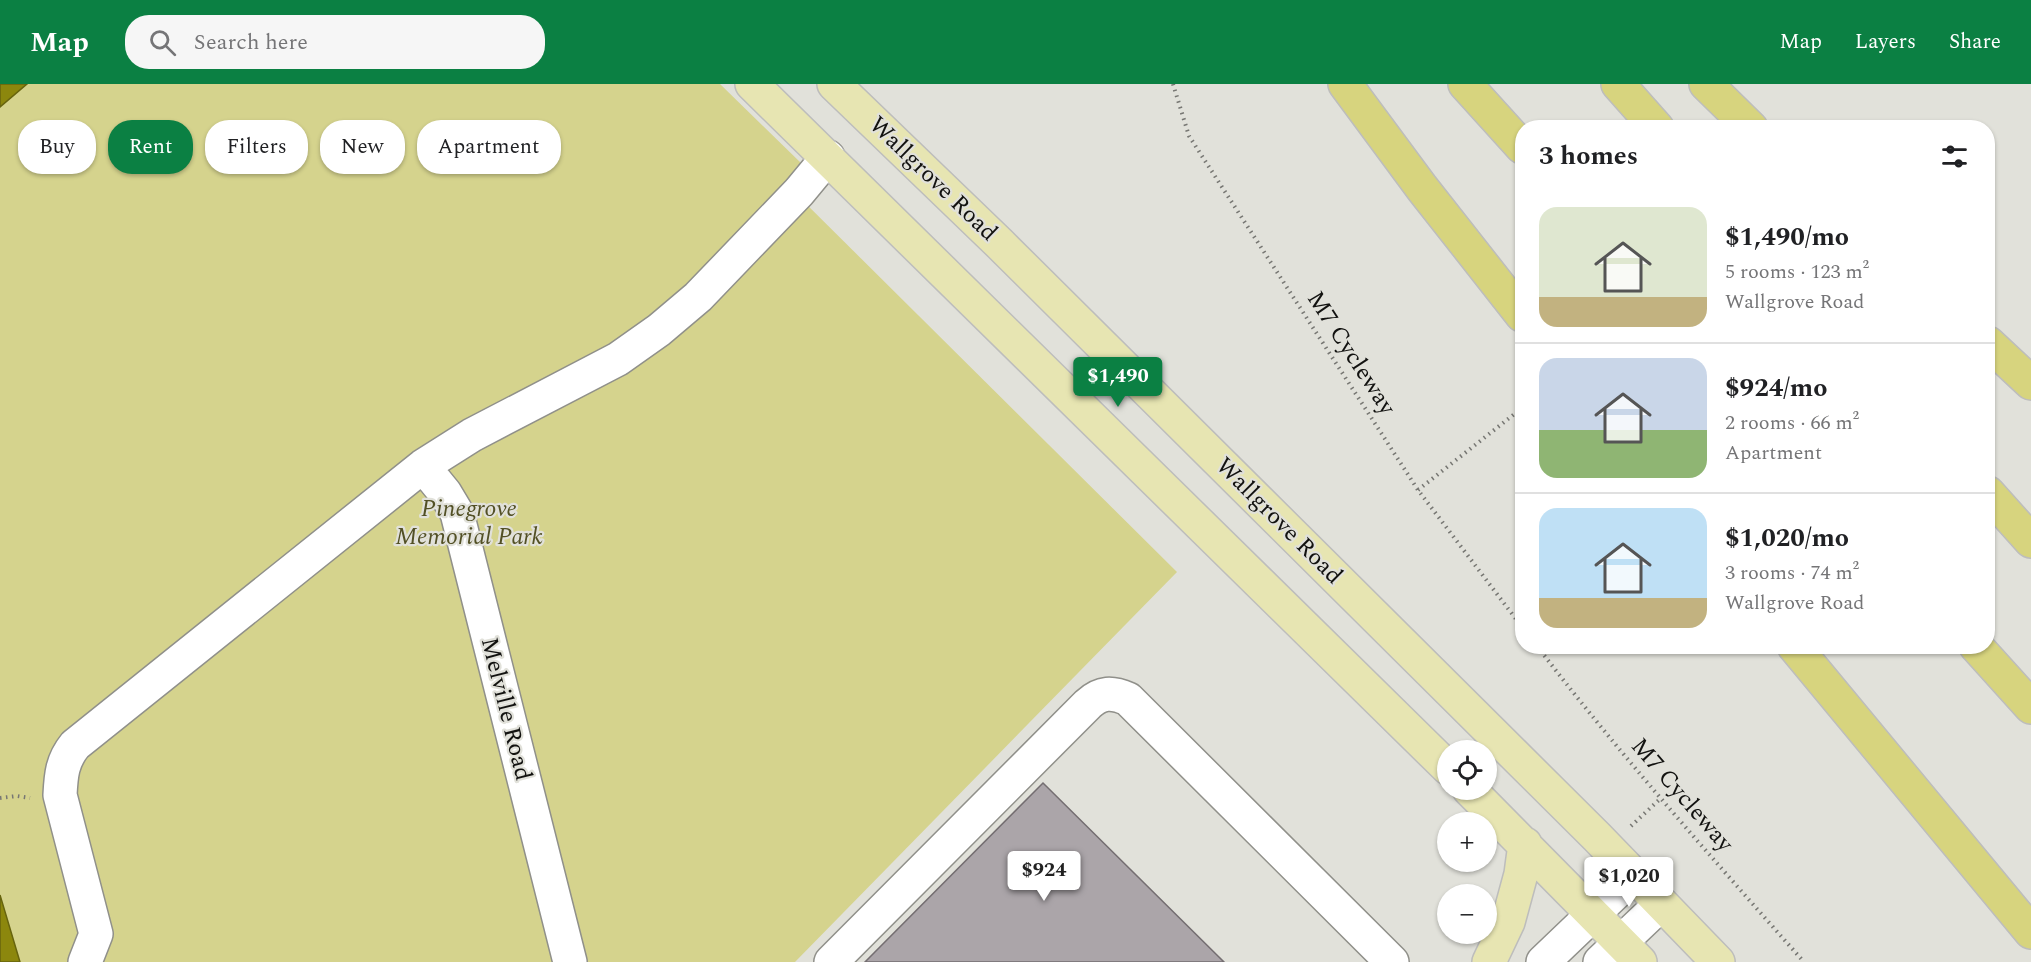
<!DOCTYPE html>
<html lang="en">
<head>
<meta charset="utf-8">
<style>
  body { margin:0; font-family:Spectral,serif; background:#f6f6f6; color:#202124; height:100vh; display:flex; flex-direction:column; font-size:22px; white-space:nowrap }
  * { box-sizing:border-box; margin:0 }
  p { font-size:20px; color:#757577 }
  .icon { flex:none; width:33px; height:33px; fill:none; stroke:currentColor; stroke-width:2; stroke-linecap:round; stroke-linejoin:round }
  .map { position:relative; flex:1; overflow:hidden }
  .drawer { position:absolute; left:1515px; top:36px; width:480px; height:534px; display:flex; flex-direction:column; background:#fff; border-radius:24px; box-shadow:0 2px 4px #0004 }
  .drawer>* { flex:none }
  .top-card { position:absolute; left:18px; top:36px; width:570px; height:54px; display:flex; gap:12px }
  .fabs { position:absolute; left:1437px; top:656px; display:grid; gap:12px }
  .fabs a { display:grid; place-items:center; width:60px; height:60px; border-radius:50%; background:#fff; box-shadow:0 2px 4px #0004; font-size:30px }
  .price { position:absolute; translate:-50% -51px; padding:0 14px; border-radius:6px; background:#fff; color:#222; font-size:20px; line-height:39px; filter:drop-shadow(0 2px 3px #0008) }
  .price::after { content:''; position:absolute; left:50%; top:36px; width:18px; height:14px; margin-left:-9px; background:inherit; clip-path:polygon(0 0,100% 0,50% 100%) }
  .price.current { background:#0b8043; color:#fff }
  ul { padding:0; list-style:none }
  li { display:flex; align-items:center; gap:18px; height:150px; padding:0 24px }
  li+li { border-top:2px solid #e0e0e0 }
  li span { display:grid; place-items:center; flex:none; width:168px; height:120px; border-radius:18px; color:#555 }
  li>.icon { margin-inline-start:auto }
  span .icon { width:72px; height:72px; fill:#fffc; stroke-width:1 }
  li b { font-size:26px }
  h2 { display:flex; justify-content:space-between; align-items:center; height:72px; padding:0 24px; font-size:26px }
  .pill { padding:0 21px; border-radius:24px; background:#fff; box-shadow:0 2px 4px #0004; font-size:21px; line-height:54px }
  .pill.current { background:#0b8043; color:#fff }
  header { display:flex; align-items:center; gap:36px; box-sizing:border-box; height:84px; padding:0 30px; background:#0b8043; color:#fff }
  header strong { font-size:28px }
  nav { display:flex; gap:33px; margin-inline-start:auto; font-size:21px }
  .search { width:420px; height:54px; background:#f6f6f6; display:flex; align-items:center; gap:15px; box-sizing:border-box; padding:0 21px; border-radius:24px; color:#757577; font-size:22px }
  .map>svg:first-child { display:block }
</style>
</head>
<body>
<header>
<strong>Map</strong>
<div class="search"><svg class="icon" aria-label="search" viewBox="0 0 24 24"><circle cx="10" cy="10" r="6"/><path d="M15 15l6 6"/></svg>Search here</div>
<nav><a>Map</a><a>Layers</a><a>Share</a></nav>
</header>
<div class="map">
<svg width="2031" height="878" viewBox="0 0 2031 878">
  <rect width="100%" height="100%" fill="#e1e1da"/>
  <path fill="#d5d38d" d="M0 0H720L801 79 787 101 1177 488 795 878H0Z"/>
  <path fill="#8c870d" stroke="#67640e" stroke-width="1.5" d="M0 0H27L0 23Z
    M0 811 20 878H0Z"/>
  <path fill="#aba5a9" stroke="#746e71" stroke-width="1.5" d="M1043 699 1224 878H865Z"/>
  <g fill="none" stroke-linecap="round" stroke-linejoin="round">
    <defs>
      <path id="minor" d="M423 382 445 409 457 429 570 878
        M85 878 96 850 60 711C61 691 62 677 75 661L423 382 472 351 618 275 659 246 698 213 799 108 828 73
        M831 878 1088 620C1101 608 1112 608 1128 615L1392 878
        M1543 878 1633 792
        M1600 878 1661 820"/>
      <path id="major" d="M752 0 1448 684
        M834 0 1000 160 1597 753 1718 878
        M1469 705 1640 878
        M1489 878 1508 838 1521 790 1525 760"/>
      <path id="highway" d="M1345 0 1422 104 1522 231
        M1465 0 1522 63
        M1618 0 1657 44
        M1706 0 1751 44
        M1988 259 2031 299
        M1988 409 2031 457
        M1794 562 2031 848
        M1976 562 2031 623"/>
    </defs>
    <use href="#minor" stroke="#90908a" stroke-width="36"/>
    <use href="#major" stroke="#bdbdbc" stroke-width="36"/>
    <use href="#highway" stroke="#bdbdbc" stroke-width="36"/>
    <path stroke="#777773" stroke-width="4" stroke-dasharray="1.5 4.5" stroke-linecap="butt" d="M1173 0 1189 52 1418 406 1522 543
      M1418 406 1522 324
      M1537 562C1621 672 1713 775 1804 878
      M0 714 17 712 30 714
      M1631 742 1660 715"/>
    <use href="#minor" stroke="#fff" stroke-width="33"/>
    <use href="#major" stroke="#e7e5b2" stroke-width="33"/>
    <use href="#highway" stroke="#d7d47e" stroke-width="33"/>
  </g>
  <g text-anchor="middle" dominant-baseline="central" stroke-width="4.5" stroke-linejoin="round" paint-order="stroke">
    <g font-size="24" fill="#121210" stroke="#e1e1da">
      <text transform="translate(933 95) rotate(44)">Wallgrove Road</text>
      <text transform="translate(1351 269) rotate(57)">M7 Cycleway</text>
      <text transform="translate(1279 437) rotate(45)">Wallgrove Road</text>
      <text transform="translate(506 625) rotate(76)">Melville Road</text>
      <text transform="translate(1682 711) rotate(49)">M7 Cycleway</text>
    </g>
    <g font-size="24" font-style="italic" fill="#525025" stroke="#e1e1da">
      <text x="469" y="425">Pinegrove<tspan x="469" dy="28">Memorial Park</tspan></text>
    </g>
  </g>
</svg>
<div class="fabs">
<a><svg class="icon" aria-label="locate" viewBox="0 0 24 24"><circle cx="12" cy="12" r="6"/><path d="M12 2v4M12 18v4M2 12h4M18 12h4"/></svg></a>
<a>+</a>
<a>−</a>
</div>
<b class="price current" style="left:1118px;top:324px">$1,490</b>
<b class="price" style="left:1044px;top:818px">$924</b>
<b class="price" style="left:1629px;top:824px">$1,020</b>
<div class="top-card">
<a class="pill">Buy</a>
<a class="pill current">Rent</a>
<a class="pill">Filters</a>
<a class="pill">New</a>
<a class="pill">Apartment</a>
</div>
<section class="drawer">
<h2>3 homes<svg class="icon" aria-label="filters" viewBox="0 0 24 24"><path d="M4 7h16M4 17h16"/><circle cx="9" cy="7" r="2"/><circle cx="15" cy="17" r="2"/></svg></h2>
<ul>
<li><span style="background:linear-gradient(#dfe7d0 75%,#c2b280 0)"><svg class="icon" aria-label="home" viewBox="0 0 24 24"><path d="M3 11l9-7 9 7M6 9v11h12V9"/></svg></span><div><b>$1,490/mo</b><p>5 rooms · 123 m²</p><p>Wallgrove Road</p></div></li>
<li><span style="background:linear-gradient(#c9d6e8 60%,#8fb573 0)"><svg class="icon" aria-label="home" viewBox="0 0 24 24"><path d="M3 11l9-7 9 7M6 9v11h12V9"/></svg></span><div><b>$924/mo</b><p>2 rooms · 66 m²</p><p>Apartment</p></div></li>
<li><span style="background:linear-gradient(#bfe0f5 75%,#c2b280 0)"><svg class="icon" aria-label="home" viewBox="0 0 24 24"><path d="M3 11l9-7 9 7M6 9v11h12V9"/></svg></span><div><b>$1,020/mo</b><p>3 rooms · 74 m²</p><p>Wallgrove Road</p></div></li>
</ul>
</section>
</div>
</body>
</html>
